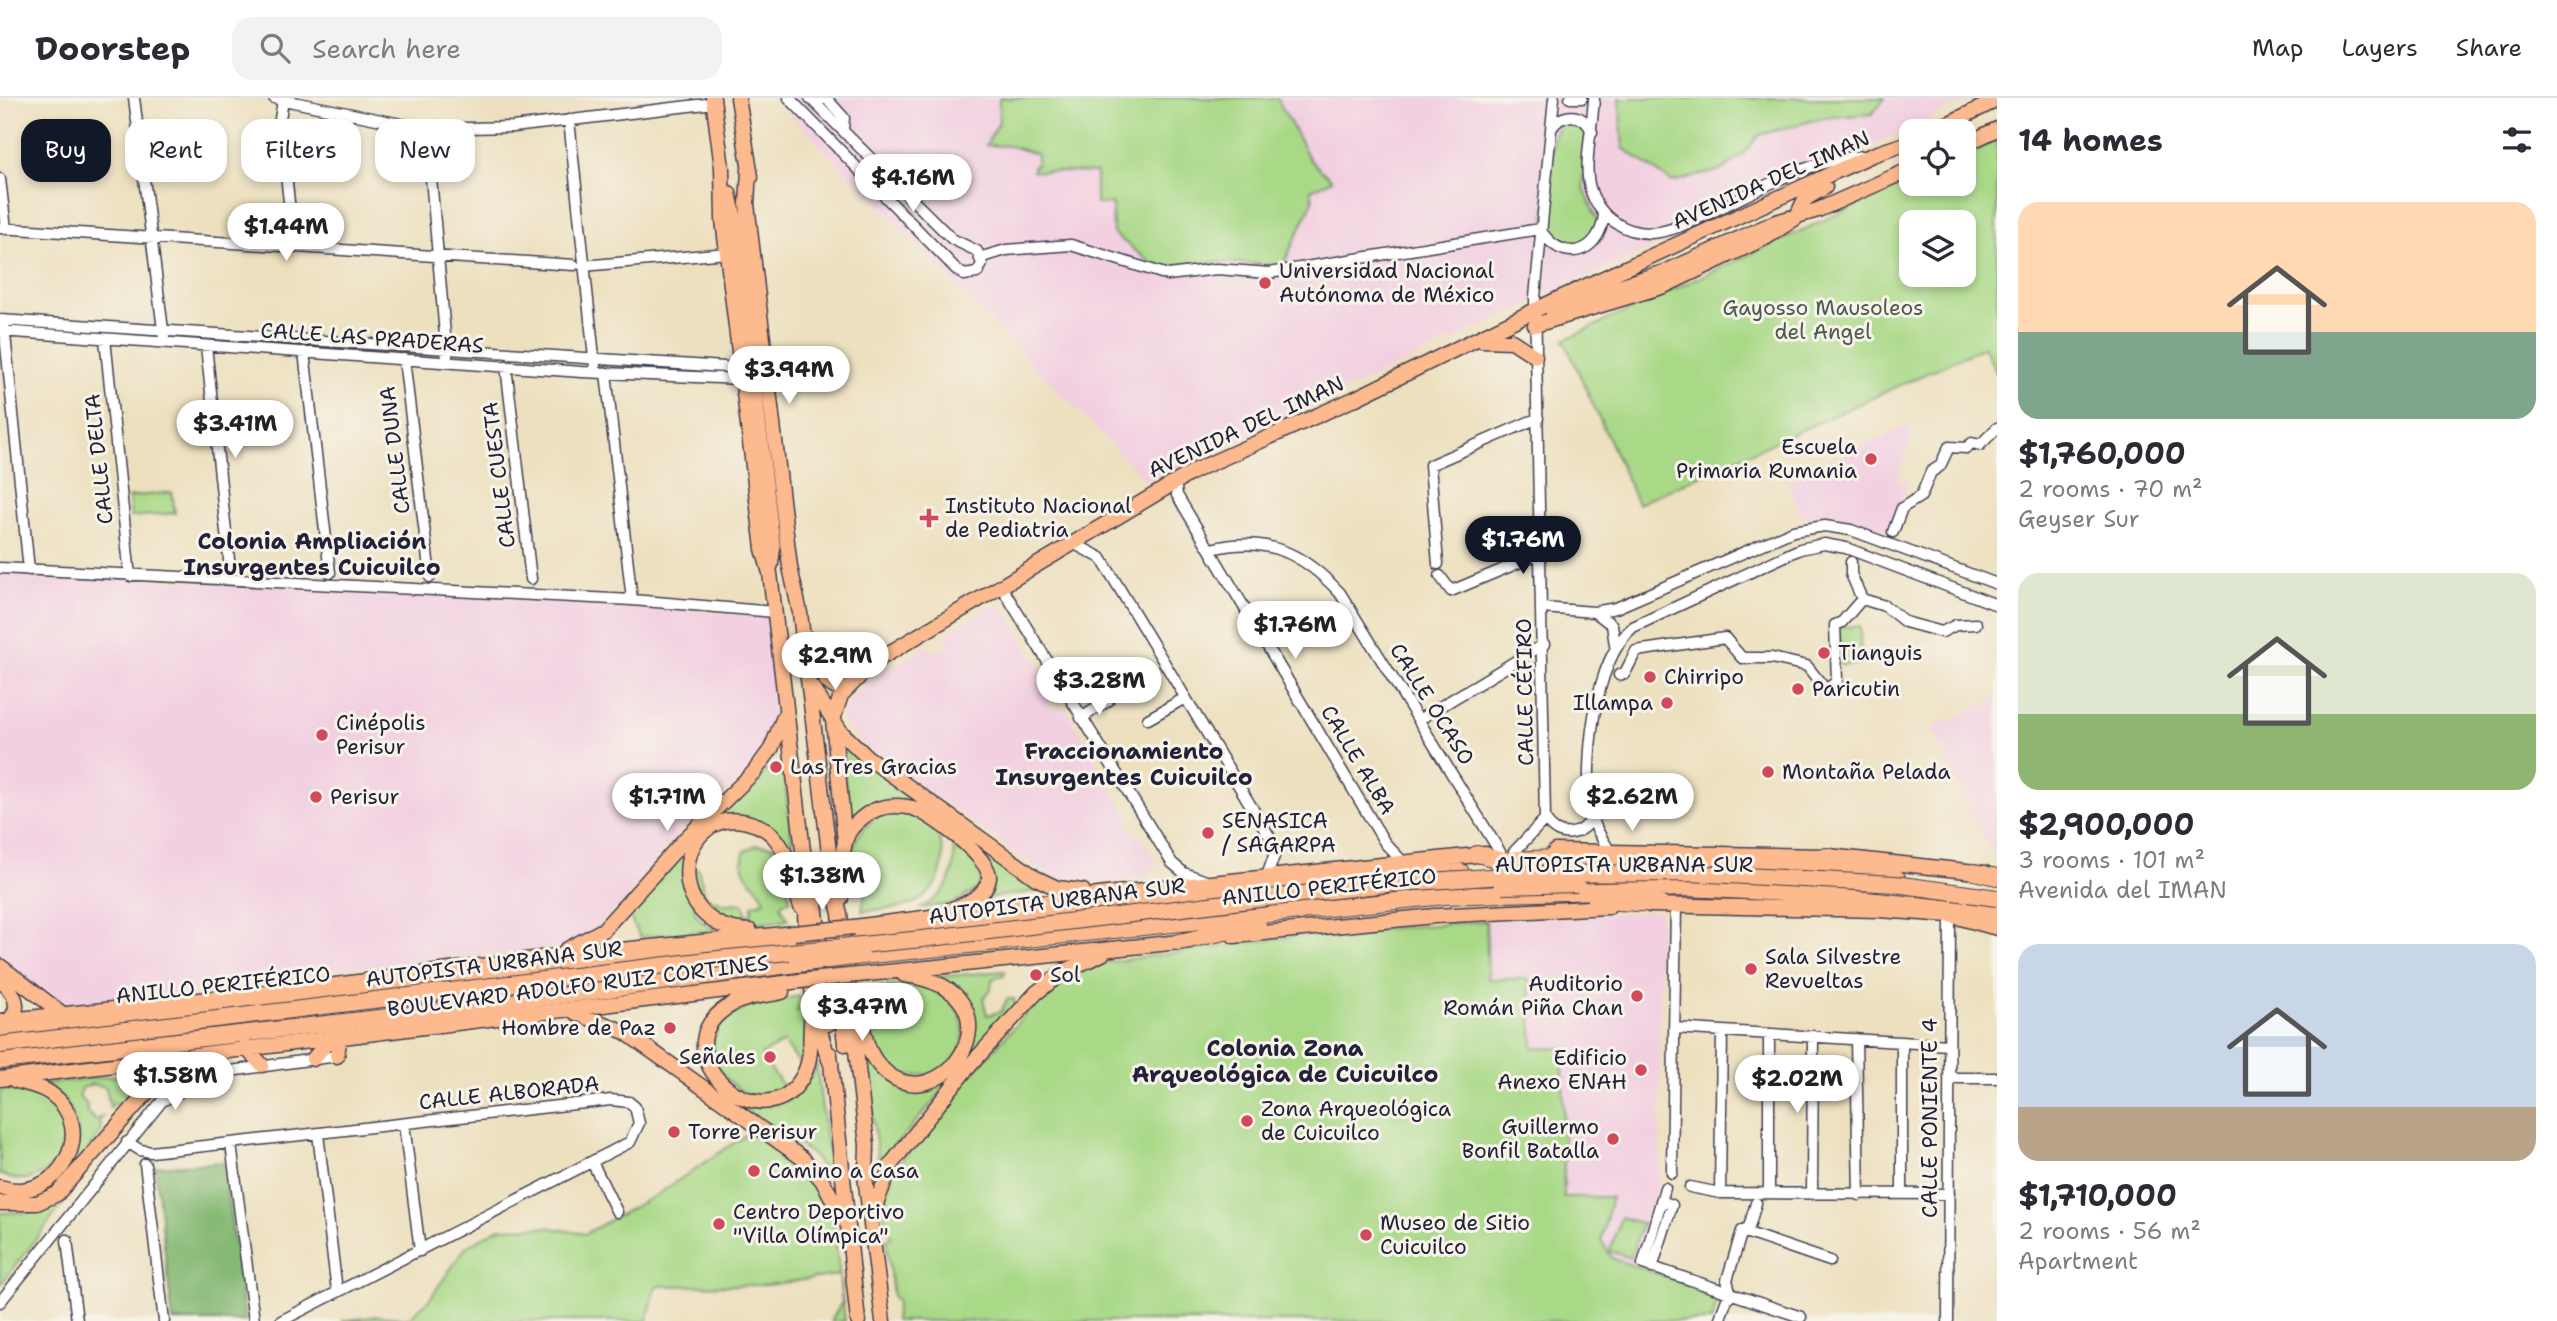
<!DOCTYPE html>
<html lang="en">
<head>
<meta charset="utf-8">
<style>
  body { margin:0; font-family:"Shantell Sans",sans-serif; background:#f2f2f3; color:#2b2b33; height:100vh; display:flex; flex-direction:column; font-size:26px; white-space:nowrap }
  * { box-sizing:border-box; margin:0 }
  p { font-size:23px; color:#7c7c81 }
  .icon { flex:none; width:38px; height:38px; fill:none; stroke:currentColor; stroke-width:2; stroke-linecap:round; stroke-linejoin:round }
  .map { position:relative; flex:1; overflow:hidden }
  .sheet { display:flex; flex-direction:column; background:#fff; width:560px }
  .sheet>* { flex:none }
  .hud { position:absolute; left:21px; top:21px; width:665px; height:63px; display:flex; gap:14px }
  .tools { position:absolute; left:1899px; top:21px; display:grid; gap:14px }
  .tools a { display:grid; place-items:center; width:77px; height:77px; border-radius:14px; background:#fff; box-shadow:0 4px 10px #0003; font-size:35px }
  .price { position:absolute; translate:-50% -60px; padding:0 16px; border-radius:24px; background:#fff; color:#222; font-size:23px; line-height:46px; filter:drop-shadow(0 2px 4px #0008) }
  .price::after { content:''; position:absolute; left:50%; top:42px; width:21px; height:16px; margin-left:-10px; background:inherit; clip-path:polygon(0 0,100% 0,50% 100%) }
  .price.selected { background:#111827; color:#fff }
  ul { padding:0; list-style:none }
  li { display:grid; align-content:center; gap:14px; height:371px; padding:0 21px }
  li span { display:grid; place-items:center; height:217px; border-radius:21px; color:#555 }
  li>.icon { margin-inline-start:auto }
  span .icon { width:126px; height:126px; fill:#fffc; stroke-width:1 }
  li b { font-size:30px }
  h2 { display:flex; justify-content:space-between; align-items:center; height:84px; padding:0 21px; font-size:30px }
  .chip { padding:0 24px; border-radius:21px; background:#fff; box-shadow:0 4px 10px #0003; font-size:24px; line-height:63px }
  .chip.selected { background:#111827; color:#fff }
  header { display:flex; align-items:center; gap:42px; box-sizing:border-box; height:98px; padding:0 35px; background:#fff; border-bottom:2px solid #e1e1e2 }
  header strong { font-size:33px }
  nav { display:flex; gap:38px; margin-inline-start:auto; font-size:24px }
  .search { width:490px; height:63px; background:#f2f2f3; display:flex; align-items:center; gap:18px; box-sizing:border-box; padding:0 24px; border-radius:21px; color:#7c7c81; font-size:26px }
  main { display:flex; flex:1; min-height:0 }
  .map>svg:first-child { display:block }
</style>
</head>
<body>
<header>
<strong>Doorstep</strong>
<div class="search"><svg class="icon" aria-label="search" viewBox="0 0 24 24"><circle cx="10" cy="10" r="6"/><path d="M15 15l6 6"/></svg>Search here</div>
<nav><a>Map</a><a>Layers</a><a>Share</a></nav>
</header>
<main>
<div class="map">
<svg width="1997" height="1223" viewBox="0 0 1997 1223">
  <rect width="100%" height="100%" fill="#f7f3e8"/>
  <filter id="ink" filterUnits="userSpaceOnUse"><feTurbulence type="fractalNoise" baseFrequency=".0143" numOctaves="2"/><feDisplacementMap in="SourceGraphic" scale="14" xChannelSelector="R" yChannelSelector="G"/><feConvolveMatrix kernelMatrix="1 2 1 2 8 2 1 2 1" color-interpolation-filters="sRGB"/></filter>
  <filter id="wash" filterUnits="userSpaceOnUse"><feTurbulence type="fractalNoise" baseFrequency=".00686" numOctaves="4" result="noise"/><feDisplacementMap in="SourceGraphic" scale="28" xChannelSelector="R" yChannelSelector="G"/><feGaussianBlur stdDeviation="1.57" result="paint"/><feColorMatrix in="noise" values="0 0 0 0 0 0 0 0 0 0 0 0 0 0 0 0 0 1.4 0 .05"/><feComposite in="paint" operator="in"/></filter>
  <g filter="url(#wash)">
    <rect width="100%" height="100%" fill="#ede0bf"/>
    <path fill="#f2cfe1" d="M774 0H1974L1147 384Z
      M1907 328 1912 339 1897 382 1908 386 1889 434 1840 419 1803 421 1787 384Z
      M0 474 574 503 769 519 773 634 762 660 668 747 619 810 605 818 597 831 565 849 343 871 194 893 143 896 81 911 61 908 0 863Z
      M991 508 1004 511 1051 586 1048 590 1050 610 1065 609 1129 720 1131 736H1139L1156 763 1151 778 1093 787 1044 775 868 651 842 623 843 611 863 586 928 547 930 553 946 551V536Z
      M1997 600V764L1931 631Z
      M1660 813V1084L1633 1168 1613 1161 1564 1099 1562 950H1533L1488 881 1486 823Z"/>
    <path fill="#a9d987" stroke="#667e61" stroke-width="2" fill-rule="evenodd" d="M999 0H1277L1310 62 1332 82 1311 92 1313 103 1283 167 1217 164 1165 169 1151 165 1113 135 1112 106H1096V75L1033 73V68L1037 67V56L1010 48 986 47 999 24Z
      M1619 0H1885L1872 16 1822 20 1759 37 1742 57 1722 72 1672 84 1623 50Z
      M1564 22 1578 24 1587 30 1583 88 1600 128 1586 146 1561 147 1545 121 1554 35Z
      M1997 42V276L1984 249 1638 406 1564 242 1911 82V86H1964V58ZM1911 124H1964V177H1911Z
      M172 394 175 415 131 419 129 399Z
      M1860 528 1861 566 1841 567 1839 529Z
      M840 638 1051 791 981 801 993 782 918 707 848 718Z
      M768 671 784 674 793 756 759 723 703 733Z
      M887 713C897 714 911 713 920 718 953 737 949 787 916 804 902 812 879 811 862 813L865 796 854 792C848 753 851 733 887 713Z
      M952 742 977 763 983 775 979 790 952 806 919 810C948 798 959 773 952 742Z
      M691 746 695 815 704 825 718 832 640 839 628 816Z
      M756 747 772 748 785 769 790 803 783 804 781 809 788 821C743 828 735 829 698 802L692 770 698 771 706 800 725 806 743 805 747 817 752 814V807L765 803C760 785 734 777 745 753Z
      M1486 823 1488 881H1529L1533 950H1563L1564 1099H1612L1601 1142 1613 1161 1719 1196 1712 1223H895L897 1203 893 1199 886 1142 892 1139 885 1128 884 1107 893 1073 959 990 1048 891 1067 876 1102 865 1304 837Z
      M1005 873 1004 878 992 881 991 892 983 900 987 917 1001 914 1007 901H1014L1016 910 889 1054 879 1070 864 949 873 966 929 988C988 972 983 905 936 879Z
      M896 887C908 887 922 886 933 890 962 901 976 944 950 965 925 984 893 983 875 956 866 943 867 918 866 903L872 904 866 891Z
      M801 898 797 913 803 911 806 937 803 971 784 944 762 956C766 970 778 978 785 991 776 993 766 998 758 998 745 997 738 992 729 983 706 961 708 939 729 915L732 917 754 906Z
      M816 964 831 1078H828L812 1056 734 1004C770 1014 807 1003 816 964Z
      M167 972 124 1006 114 1005 110 1010 106 989 93 986 82 990 79 999 87 1007V1014L95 1022 102 1019 100 1022 101 1034 75 1068 73 1066C85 1032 74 1003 43 986Z
      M0 992C103 989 65 1107 0 1076Z
      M750 1034 816 1082 832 1112 845 1223H831L842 1204 839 1177 767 1187 656 1188 647 1223H342L376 1218 409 1220 429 1202 466 1149 499 1130 546 1129 585 1136 658 1096Z
      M67 1101 0 1187V1115L41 1114Z
      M1621 1119 1642 1126 1630 1160 1610 1153Z"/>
    <path fill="#86b974" stroke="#546e58" stroke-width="2" d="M223 1064 245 1223H173L155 1069Z"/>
  </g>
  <g filter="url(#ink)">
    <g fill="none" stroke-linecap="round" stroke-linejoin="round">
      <defs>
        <path id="minor" d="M134 0 164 240
          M274 0 425 31 513 29 714 5
          M789 0 956 171 964 177 977 175 982 166 977 153 952 141 810 0
          M1570 0H1582
          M1594 0C1593 25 1583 68 1590 90 1598 120 1629 139 1659 134 1678 131 1696 121 1714 113 1761 91 1809 61 1863 58
          M811 1H827L844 20 843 31
          M283 2 280 21 294 150
          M569 22 595 269
          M1551 31C1562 13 1584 14 1592 34
          M428 46 447 259
          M0 81 6 131
          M0 130 574 167
          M1540 131C1561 166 1599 158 1604 117
          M982 159 1006 152 1071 147 1168 177 1217 171 1269 175 1540 131
          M583 168 727 155
          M0 222 740 270
          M4 227 29 472
          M0 233 582 274 741 281
          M105 241 130 478
          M206 248 230 471
          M304 254 330 475
          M404 261 430 479
          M506 268 531 481
          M606 275 632 502
          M1175 383 1177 397 1385 745 1402 763
          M1893 434 1902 410 1921 398 1931 374 1940 368 1949 349 1966 350 1972 345 1980 347 1997 330
          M1073 445 1101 460 1274 746V758L1267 778
          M1211 451C1267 437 1303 455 1340 495L1500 754
          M1851 464V476L1862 501
          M1438 466 1430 367 1538 320
          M0 470 632 502 775 514
          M1440 478 1451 493 1542 455
          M1001 488 1172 765 1184 775 1209 784
          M1543 510 1594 514 1616 510 1793 433 1825 428 1851 432 1997 486
          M1595 514 1612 527 1615 547
          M1619 577 1625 575 1636 553 1725 540 1742 560H1772L1807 568 1826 592 1837 583 1835 527 1842 524 1862 501 1885 508 1905 524 1942 534 1956 527 1976 526
          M1081 620 1108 603
          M1148 621 1185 600
          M1420 621 1544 546
          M1545 721C1557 741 1581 740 1592 720
          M1609 752C1603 742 1595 731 1592 718 1583 668 1593 563 1633 529L1800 451 1824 446 1846 450 1997 507
          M1514 754 1545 721 1535 199 1554 0
          M1674 930 1949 947
          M1856 941 1859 1097
          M1902 944V1096
          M1949 980H1997
          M404 1026 420 1153
          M318 1036 337 1193
          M127 1044 140 1052 151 1054 611 1002 629 1004 635 1009 639 1025 630 1044 281 1223
          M231 1046 254 1223
          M592 1064 617 1114
          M145 1066 164 1223
          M1672 1075 1676 807
          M1690 1089 1720 1095 1949 1096
          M1665 1090 1643 1166 1801 1219
          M1720 1095 1722 933
          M1769 1095V936
          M1812 1096 1813 938
          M1742 1133 1830 1163
          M67 1142 77 1223
          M1652 1170 1672 1107 1661 1103
          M1730 1193 1727 1182 1742 1133 1749 1129 1756 1105
          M0 1204 162 1003 216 975 337 958
          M1719 1223 1730 1193
          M1948 1223 1950 817"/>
        <path id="major" d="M713 0 722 70 723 122 763 451 770 475 806 778C802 832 811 914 830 964
          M738 0 751 79
          M1933 33 1997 2
          M1964 47 1997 31
          M749 71 747 106 790 469 800 515 833 787 840 816 867 1047 866 1078
          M729 95 735 121 773 450 771 467
          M1550 210 1667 173 1776 124 1818 112 1911 71
          M1535 227 1664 188 1767 139 1796 120 1805 101 1825 89
          M1481 242 1512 243 1535 258
          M802 536C823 555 845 564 874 564
          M830 556 822 567C822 581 831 592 846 591
          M812 589 841 634 867 659 1036 780 1057 790 1083 793
          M845 744 833 622 841 597 874 564 1196 372 1354 301 1560 200 1872 57 1911 44
          M1555 753 1829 758 1985 775
          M808 783 815 804 828 926
          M841 800C842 782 840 759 846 741 848 732 855 726 862 720 876 708 895 706 913 710 930 715 992 761 989 780 986 799 964 807 949 812
          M1650 807 1879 812 1950 817 1997 830
          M854 829 1106 796 1486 756
          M750 833C659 830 675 707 747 724 759 727 771 733 778 744 792 763 793 787 801 809
          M1234 838 1434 818 1608 809
          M566 852 603 832 686 740 754 674 771 651 786 614
          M0 868 64 917
          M837 869 845 946
          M868 876 1190 843
          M0 882C12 892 24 908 9 922
          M782 894C765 898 746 898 731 907 652 952 767 1054 805 974 813 956 809 935 812 916
          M855 901C863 921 863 949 878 966 936 1037 1036 894 904 877
          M576 915 625 934 802 1060 822 1082 845 1123
          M0 923 320 889 549 859 794 835
          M245 949 262 967
          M830 956 858 1223
          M337 958 340 937
          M313 961 333 938
          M0 981 800 883
          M864 1070 883 1223
          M0 1089C58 1108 101 1030 50 995 40 988 27 986 14 982
          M0 1105H37L57 1096 150 991 202 959
          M875 1116 877 1103 892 1065 964 974 1036 895 1063 874 1102 856"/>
        <path id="highway" d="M1477 756 1500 762 1557 760 1647 764 1664 768
          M1793 761 1829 758
          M1672 768 1835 771 1897 780
          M1974 774 1997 779
          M1596 803 1660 806
          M860 837 1391 776 1461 774
          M1179 844 1258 827
          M862 858 1445 798 1686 790 1806 796 1997 815
          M0 934 795 844
          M0 963 450 912 797 866"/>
      </defs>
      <use href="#minor" stroke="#403e4f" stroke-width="13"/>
      <use href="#major" stroke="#403e4f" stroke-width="17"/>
      <use href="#highway" stroke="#403e4f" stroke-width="18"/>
      <use href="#minor" stroke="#fff" stroke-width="10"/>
      <use href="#major" stroke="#fcba8e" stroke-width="14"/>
      <use href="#highway" stroke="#fcba8e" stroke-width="16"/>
      <defs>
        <path id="major-bridge" d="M794 835 854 829
          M800 883 868 876"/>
        <path id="highway-bridge" d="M1502 788 1577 786
          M797 866 862 858
          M0 947 708 862 922 841 1386 786 1533 776 1690 775 1895 786 1997 800"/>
      </defs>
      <use href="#major-bridge" stroke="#403e4f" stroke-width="17" stroke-linecap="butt"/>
      <use href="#highway-bridge" stroke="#403e4f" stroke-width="18" stroke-linecap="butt"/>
      <use href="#major-bridge" stroke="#fcba8e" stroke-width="14"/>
      <use href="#highway-bridge" stroke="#fcba8e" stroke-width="16"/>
    </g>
  </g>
  <g fill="#d1495b" stroke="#f7f3e8" stroke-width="2.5">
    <circle cx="1265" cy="185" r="7"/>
    <circle cx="1871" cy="361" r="7"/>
    <path d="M925.5 409.5h7v7h7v7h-7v7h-7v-7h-7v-7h7z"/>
    <circle cx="1824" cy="555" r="7"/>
    <circle cx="1650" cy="579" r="7"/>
    <circle cx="1798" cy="591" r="7"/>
    <circle cx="1667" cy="605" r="7"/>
    <circle cx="322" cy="637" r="7"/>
    <circle cx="776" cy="669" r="7"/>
    <circle cx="1768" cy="674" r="7"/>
    <circle cx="316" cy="699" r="7"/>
    <circle cx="1208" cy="735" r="7"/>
    <circle cx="1751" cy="871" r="7"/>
    <circle cx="1036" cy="877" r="7"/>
    <circle cx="1637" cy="898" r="7"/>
    <circle cx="670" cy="930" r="7"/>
    <circle cx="770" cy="959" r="7"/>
    <circle cx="1641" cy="972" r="7"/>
    <circle cx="1247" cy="1023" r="7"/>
    <circle cx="674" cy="1034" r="7"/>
    <circle cx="1613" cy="1041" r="7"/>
    <circle cx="754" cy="1073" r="7"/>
    <circle cx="719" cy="1126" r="7"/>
    <circle cx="1366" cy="1137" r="7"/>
  </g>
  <g text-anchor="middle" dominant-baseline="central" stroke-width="6" stroke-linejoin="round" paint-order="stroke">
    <g font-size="21" fill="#22223b" stroke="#f7f3e8">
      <text transform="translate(1771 82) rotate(-24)">AVENIDA DEL IMAN</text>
      <text transform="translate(372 240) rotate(4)">CALLE LAS PRADERAS</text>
      <text transform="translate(1246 329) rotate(-25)">AVENIDA DEL IMAN</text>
      <text transform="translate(395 352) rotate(-97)">CALLE DUNA</text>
      <text transform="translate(99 361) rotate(-96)">CALLE DELTA</text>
      <text transform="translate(499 377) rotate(-97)">CALLE CUESTA</text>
      <text transform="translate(1525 594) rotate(-91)">CALLE CÉFIRO</text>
      <text transform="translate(1432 606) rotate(58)">CALLE OCASO</text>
      <text transform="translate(1358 662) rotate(59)">CALLE ALBA</text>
      <text x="1624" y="767">AUTOPISTA URBANA SUR</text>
      <text transform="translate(1329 789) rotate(-6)">ANILLO PERIFÉRICO</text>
      <text transform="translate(1057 803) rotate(-7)">AUTOPISTA URBANA SUR</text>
      <text transform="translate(494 866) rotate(-7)">AUTOPISTA URBANA SUR</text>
      <text transform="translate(223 887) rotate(-6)">ANILLO PERIFÉRICO</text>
      <text transform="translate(578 888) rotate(-7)">BOULEVARD ADOLFO RUIZ CORTINES</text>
      <text transform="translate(509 995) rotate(-6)">CALLE ALBORADA</text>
      <text transform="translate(1930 1020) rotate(-90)">CALLE PONIENTE 4</text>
    </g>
    <g font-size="21" fill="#22223b" stroke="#f7f3e8" text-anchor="start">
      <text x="1279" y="173">Universidad Nacional<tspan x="1279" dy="24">Autónoma de México</tspan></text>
      <text x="1857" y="349" text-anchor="end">Escuela<tspan x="1857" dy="24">Primaria Rumania</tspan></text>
      <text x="945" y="408">Instituto Nacional<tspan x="945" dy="24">de Pediatria</tspan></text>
      <text x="1838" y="555">Tianguis</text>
      <text x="1664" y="579">Chirripo</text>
      <text x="1812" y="591">Paricutin</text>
      <text x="1653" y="605" text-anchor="end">Illampa</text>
      <text x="336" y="625">Cinépolis<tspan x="336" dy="24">Perisur</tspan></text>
      <text x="790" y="669">Las Tres Gracias</text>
      <text x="1782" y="674">Montaña Pelada</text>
      <text x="330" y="699">Perisur</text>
      <text x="1222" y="723">SENASICA<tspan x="1222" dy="24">/ SAGARPA</tspan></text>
      <text x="1765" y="859">Sala Silvestre<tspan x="1765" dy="24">Revueltas</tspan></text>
      <text x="1050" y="877">Sol</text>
      <text x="1623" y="886" text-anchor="end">Auditorio<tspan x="1623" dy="24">Román Piña Chan</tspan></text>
      <text x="656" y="930" text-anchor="end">Hombre de Paz</text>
      <text x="756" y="959" text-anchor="end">Señales</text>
      <text x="1627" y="960" text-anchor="end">Edificio<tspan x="1627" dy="24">Anexo ENAH</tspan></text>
      <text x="1261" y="1011">Zona Arqueológica<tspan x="1261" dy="24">de Cuicuilco</tspan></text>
      <text x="1599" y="1029" text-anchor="end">Guillermo<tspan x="1599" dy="24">Bonfil Batalla</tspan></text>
      <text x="688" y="1034">Torre Perisur</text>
      <text x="768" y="1073">Camino a Casa</text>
      <text x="733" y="1114">Centro Deportivo<tspan x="733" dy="24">"Villa Olímpica"</tspan></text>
      <text x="1380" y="1125">Museo de Sitio<tspan x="1380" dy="24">Cuicuilco</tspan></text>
    </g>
    <g font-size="21" fill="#4a5952" stroke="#f7f3e8">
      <text x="1823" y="210">Gayosso Mausoleos<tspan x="1823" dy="24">del Angel</tspan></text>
    </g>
    <g font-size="23" font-weight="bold" fill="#22223b" stroke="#f7f3e8">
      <text x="312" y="443">Colonia Ampliación<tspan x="312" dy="26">Insurgentes Cuicuilco</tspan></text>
      <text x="1124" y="653">Fraccionamiento<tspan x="1124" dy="26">Insurgentes Cuicuilco</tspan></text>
      <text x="1285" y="950">Colonia Zona<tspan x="1285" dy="26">Arqueológica de Cuicuilco</tspan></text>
    </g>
  </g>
</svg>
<div class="tools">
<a><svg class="icon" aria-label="locate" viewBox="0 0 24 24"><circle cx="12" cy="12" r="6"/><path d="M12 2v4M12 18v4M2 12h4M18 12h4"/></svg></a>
<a><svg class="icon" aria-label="layers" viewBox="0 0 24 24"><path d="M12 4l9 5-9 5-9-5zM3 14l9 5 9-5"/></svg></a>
</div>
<b class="price" style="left:913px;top:116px">$4.16M</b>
<b class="price" style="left:286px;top:165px">$1.44M</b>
<b class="price" style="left:789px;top:308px">$3.94M</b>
<b class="price" style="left:235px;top:362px">$3.41M</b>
<b class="price selected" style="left:1523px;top:478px">$1.76M</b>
<b class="price" style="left:1295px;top:563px">$1.76M</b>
<b class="price" style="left:835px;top:594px">$2.9M</b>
<b class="price" style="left:1099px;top:619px">$3.28M</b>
<b class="price" style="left:667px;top:735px">$1.71M</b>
<b class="price" style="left:1632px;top:735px">$2.62M</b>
<b class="price" style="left:822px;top:814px">$1.38M</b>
<b class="price" style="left:862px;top:945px">$3.47M</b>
<b class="price" style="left:175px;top:1014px">$1.58M</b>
<b class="price" style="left:1797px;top:1017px">$2.02M</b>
<div class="hud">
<a class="chip selected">Buy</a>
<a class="chip">Rent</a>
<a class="chip">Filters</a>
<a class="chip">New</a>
</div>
</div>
<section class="sheet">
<h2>14 homes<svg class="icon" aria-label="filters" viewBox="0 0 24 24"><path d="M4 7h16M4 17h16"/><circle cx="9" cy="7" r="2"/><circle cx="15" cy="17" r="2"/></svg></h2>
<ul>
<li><span style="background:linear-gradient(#ffd9b3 60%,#7fa58c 0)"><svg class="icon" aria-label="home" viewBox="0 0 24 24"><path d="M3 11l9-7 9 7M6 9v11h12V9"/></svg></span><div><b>$1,760,000</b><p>2 rooms · 70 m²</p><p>Geyser Sur</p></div></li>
<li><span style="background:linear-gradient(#dfe7d0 65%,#8fb573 0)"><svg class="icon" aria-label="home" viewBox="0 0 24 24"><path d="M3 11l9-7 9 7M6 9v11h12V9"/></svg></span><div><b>$2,900,000</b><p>3 rooms · 101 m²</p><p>Avenida del IMAN</p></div></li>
<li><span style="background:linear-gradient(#c9d6e8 75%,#b9a48a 0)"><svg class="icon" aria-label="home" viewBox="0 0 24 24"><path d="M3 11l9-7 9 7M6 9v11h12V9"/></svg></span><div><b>$1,710,000</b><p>2 rooms · 56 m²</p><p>Apartment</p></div></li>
</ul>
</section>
</main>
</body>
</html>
